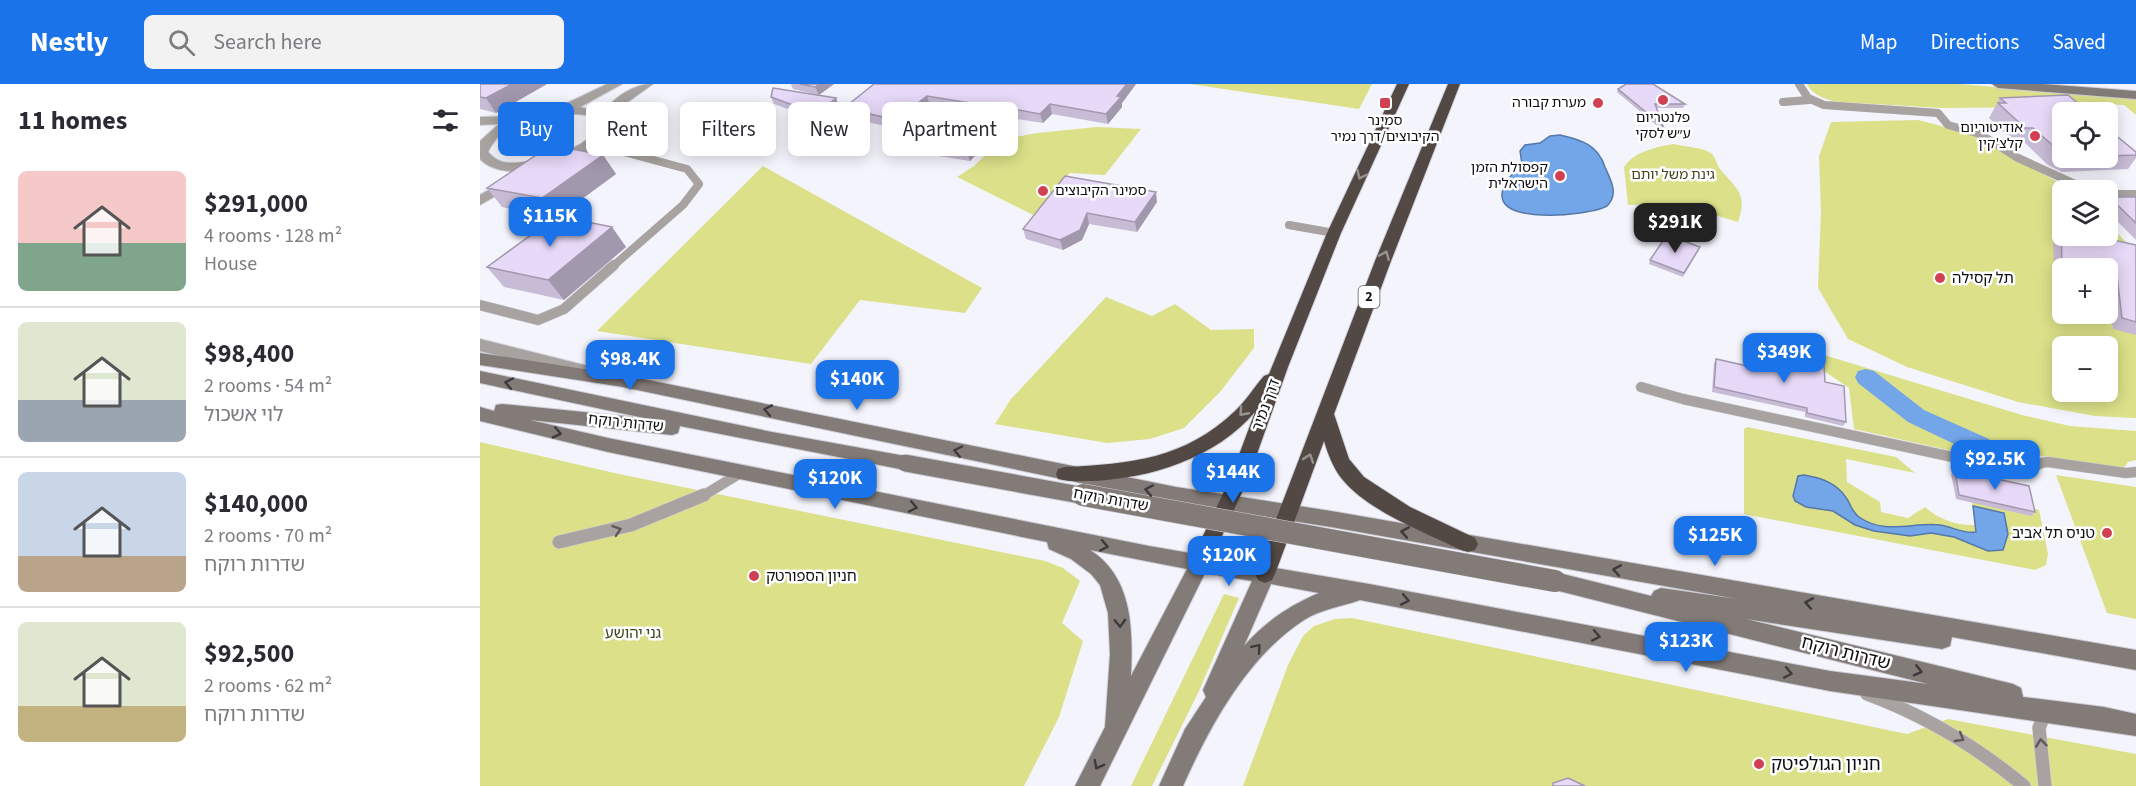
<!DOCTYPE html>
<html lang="en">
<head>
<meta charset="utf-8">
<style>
  body { margin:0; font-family:"Source Sans 3","Noto Sans Hebrew",sans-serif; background:#f2f2f3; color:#2b2b33; height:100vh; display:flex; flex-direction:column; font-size:22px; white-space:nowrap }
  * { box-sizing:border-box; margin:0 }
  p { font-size:20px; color:#7c7c81 }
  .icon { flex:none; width:33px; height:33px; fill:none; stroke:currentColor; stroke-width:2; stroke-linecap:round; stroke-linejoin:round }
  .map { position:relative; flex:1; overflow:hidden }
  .drawer { display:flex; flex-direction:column; background:#fff; width:480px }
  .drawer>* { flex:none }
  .hud { position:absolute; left:18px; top:18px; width:570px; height:54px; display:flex; gap:12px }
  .controls { position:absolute; left:1572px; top:18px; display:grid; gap:12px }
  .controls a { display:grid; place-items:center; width:66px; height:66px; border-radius:9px; background:#fff; box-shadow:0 3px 15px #0003; font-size:30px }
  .price { position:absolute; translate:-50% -51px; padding:0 14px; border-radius:12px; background:#1a73e8; color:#fff; font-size:20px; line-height:39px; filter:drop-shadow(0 2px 3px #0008) }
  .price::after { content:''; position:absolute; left:50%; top:36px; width:18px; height:14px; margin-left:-9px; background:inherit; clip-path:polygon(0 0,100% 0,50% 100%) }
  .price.selected { background:#222; color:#fff }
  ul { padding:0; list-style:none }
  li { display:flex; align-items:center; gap:18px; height:150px; padding:0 18px }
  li+li { border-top:2px solid #e1e1e2 }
  li span { display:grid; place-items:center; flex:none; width:168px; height:120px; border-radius:9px; color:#555 }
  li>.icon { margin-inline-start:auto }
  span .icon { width:72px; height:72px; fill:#fffc; stroke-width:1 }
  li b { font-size:26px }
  h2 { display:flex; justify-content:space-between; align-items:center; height:72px; padding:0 18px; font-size:26px }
  .pill { padding:0 21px; border-radius:9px; background:#fff; box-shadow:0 3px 15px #0003; font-size:21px; line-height:54px }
  .pill.selected { background:#1a73e8; color:#fff }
  header { display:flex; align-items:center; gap:36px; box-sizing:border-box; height:84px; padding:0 30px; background:#1a73e8; color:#fff }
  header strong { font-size:28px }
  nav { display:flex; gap:33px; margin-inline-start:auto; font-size:21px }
  .search { width:420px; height:54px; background:#f2f2f3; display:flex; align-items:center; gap:15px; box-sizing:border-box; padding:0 21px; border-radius:9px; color:#7c7c81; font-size:22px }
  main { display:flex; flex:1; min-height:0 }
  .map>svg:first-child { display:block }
</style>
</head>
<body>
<header>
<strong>Nestly</strong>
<div class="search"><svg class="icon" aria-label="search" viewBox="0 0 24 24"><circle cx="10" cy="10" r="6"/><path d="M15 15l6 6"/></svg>Search here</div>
<nav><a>Map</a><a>Directions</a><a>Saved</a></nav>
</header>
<main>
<section class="drawer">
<h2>11 homes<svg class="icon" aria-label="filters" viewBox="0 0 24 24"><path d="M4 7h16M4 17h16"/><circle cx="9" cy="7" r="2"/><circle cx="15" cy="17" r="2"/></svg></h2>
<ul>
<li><span style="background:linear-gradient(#f6c9c9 60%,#7fa58c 0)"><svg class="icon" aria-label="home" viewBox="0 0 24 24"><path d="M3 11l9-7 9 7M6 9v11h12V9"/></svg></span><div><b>$291,000</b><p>4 rooms · 128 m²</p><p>House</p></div></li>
<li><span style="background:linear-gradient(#dfe7d0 65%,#9aa5b1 0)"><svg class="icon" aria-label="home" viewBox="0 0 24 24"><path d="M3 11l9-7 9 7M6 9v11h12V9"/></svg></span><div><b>$98,400</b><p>2 rooms · 54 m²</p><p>לוי אשכול</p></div></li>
<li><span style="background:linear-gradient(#c9d6e8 70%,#b9a48a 0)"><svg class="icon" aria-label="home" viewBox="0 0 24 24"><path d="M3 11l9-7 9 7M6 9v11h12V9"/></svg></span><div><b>$140,000</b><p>2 rooms · 70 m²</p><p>שדרות רוקח</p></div></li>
<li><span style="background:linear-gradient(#dfe7d0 70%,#c2b280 0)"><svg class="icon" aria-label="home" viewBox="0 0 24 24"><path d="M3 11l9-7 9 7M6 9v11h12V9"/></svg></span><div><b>$92,500</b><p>2 rooms · 62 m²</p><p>שדרות רוקח</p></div></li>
</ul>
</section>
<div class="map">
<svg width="1656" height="702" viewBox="0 0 1656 702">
  <rect width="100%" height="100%" fill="#f4f4fd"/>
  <path fill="#dbe089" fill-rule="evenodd" d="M710 0H892L879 25Z
    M1327 0H1480L1656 15V31L1644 21 1623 20 1587 23 1461 24 1360 18C1348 17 1332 11 1327 0Z
    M1438 36 1500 52 1531 73 1574 96 1589 106H1582V152H1628V140L1656 168V334L1615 332 1538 318 1427 283 1368 255 1338 204 1341 128 1339 72 1351 38ZM1582 184H1628V230H1582ZM1582 262H1628V308H1582Z
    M617 43 661 45 625 91 590 89 553 131 477 93 494 82 521 56 557 49Z
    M1194 60C1205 63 1221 63 1231 69 1236 73 1236 80 1240 85 1257 105 1268 110 1258 138L1224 128 1187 120 1148 121 1144 83C1155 67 1176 63 1194 60Z
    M283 82 502 204 485 229 380 216 331 280 117 247Z
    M626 213 672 232 695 220 731 246 774 245V264L740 308 704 344 670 355 627 359 515 340 531 315Z
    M1344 271 1542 331 1590 342 1656 347V376L1648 378 1644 384 1555 371C1543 371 1536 379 1526 379L1374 345 1369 304 1344 287Z
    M1267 343 1416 373 1435 389 1366 375 1367 398 1400 418 1401 428 1428 434 1445 423C1458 435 1477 442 1495 441L1492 419 1549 423 1559 426 1568 470 1566 481 1555 486 1264 430V345Z
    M0 358 139 390 565 477 583 484 600 497 582 539 603 557 579 633 544 702H0Z
    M1576 391 1656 403V535L1627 529Z
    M744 510 759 514 719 607 672 702H651Z
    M872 534 1427 650 1468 635 1656 670V702H763L808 581 823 552 834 542 855 535Z"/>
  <path fill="#73a5e9" stroke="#5578a9" stroke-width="1.5" d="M1080 51C1102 56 1118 61 1125 83 1130 95 1139 109 1128 121 1118 132 969 149 1042 80L1040 67 1045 61 1060 59 1070 52Z
    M1324 391C1342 394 1357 399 1367 415 1371 421 1372 428 1379 433 1404 451 1433 438 1460 441 1473 443 1483 450 1496 448L1493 422 1524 429 1528 450 1523 466 1508 467 1474 453 1451 449 1430 452 1394 447 1375 441 1353 427 1326 423 1315 417 1313 412 1318 392Z"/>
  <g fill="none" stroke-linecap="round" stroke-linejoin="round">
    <path fill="#73a5e9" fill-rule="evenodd" d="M1386 285 1394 287 1444 326 1509 355 1521 398 1517 405 1508 408 1499 405 1489 367 1428 338 1378 299 1375 293 1378 287Z"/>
    <defs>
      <path id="lane-far2" d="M1319 0 1328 14 1344 21 1458 29 1468 41 1500 50 1536 73 1608 106
        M1303 18 1329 16
        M115 55 144 68 207 85 219 100 203 121 132 183
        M97 67 139 68
        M1628 110H1656
        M809 141 854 149"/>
      <path id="lane-far1" d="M0 221 58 236 84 225 134 181
        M1161 303 1203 315 1533 386C1553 389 1554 378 1568 378L1646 389 1656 388
        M221 413 262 388"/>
      <path id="lane" d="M79 458 151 441 224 411
        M1387 610C1446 632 1496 662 1544 702
        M1565 702 1559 644 1563 634 1571 630"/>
      <path id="street" d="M127 0H142L100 23 122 29C135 13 153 0 173 0L138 25 129 36 130 42C114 75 28 105 0 75V57L19 40 0 41V33L36 32 83 21ZM83 29 106 31 116 37C121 65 43 83 23 78 16 76 13 73 8 68 21 39 55 33 83 29Z
        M31 93 38 97 36 100 0 121V111Z
        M0 255 104 281 110 283 112 287 110 291 104 293 0 267Z"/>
      <path id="secondary" d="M1512 0H1563L1656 7V15L1518 4Z
        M0 269 143 291 696 403 851 427 1656 566V586L1472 553 1470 562 1462 565 1266 535 1533 600 1541 604 1543 613 1624 623 1656 630V652L1350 607 880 516C861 523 841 525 824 536 767 573 730 642 703 702H679L705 645 726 613 723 606 772 497 725 489 620 702H595L625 643 630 570 628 529 620 501 611 490 591 475 569 465 567 458 128 368 0 337V323L14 327 16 321 22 320 164 334 0 299V287L292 348 425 372 432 374 434 379 432 384 425 386 200 342 198 349 192 351 50 336 128 354 669 462 889 500 1350 587 1448 600 1075 506 1068 503 1065 497 1068 491 1075 488 1171 512 1174 507 1181 504 1258 515 851 443 696 419 143 303 0 281ZM610 466 707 485 651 592C653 546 653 493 610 466ZM791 500 839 509C810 521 785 538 764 562Z"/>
      <path id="highway" d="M917 0H929L861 149 808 283 768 395 727 485 720 488 713 485 710 479 750 395 775 328C736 374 669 395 611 397 600 397 589 398 578 395L576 390 578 385 585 383C650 380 705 375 755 327 766 317 774 303 784 292L789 290 847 149Z
        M968 0H980L911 177 854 330 869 375 884 393 930 423 995 454 998 460 995 466 988 468 981 466C944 448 888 427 862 395 853 384 848 370 844 357L795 490 792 496 785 499 778 496 775 490 895 177Z"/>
    </defs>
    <use href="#lane-far2" stroke="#cfcfd8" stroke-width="8"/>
    <use href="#lane-far1" stroke="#cfcfd8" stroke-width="11"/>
    <use href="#lane" stroke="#cfcfd8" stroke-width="14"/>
    <use href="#street" stroke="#cfcfd8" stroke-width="2"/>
    <use href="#secondary" stroke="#cfcfd8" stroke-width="2"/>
    <use href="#highway" stroke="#cfcfd8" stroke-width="2"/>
    <use href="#lane-far2" stroke="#a8a3a0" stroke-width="8"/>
    <use href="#lane-far1" stroke="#a8a3a0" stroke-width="10"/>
    <use href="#lane" stroke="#a8a3a0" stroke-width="13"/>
    <use href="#street" fill="#a8a3a0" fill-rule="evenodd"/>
    <use href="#secondary" fill="#837b78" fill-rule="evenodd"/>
    <use href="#highway" fill="#524844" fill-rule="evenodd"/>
    <defs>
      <path id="secondary-bridge-far1" d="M425 379 611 413"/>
      <path id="secondary-bridge" d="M603 411 1075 497"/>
    </defs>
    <use href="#secondary-bridge-far1" stroke="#cfcfd8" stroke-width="19" stroke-linecap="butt"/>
    <use href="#secondary-bridge" stroke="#cfcfd8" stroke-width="23" stroke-linecap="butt"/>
    <use href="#secondary-bridge-far1" stroke="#837b78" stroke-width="17"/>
    <use href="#secondary-bridge" stroke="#837b78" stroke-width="22"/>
  </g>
  <path fill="#c7bbd5" d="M0 0H67L16 29 0 25Z
    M311 0H354L339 11 313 5Z
    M394 0H656L642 19V23L628 40 572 30 563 39 531 34 490 77 452 71 448 61 482 27 450 21 420 45 368 34 364 24Z
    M1138 5 1205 20 1203 24H1176L1183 42 1182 46 1137 8Z
    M291 13 359 22 341 37 294 20Z
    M1520 14 1582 28V74H1628V45L1656 68V74L1648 85 1582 88 1568 81 1544 58 1535 59 1509 34Z
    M123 71 136 90 79 132 132 143 146 163 84 216 24 203 7 183 75 134 22 123 7 104Z
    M585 92 677 118 657 148 609 140 602 156 583 166 546 155 543 145Z
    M1629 113H1656V156L1628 128V115Z
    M1581 143 1656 161V251L1633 245 1628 202V184H1582V190L1574 188 1573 153Z
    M1220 163 1203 193 1169 180 1170 176Z
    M1272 266 1345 298 1366 338 1363 342 1325 333V328L1232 308 1234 279 1236 275 1270 282V270Z
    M1475 386 1555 428 1551 432 1476 415 1471 390Z"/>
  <path fill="#a298ae" d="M32 0H67L16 29 6 14Z
    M340 0H354L339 11 335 3Z
    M647 0H656L642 19V23L628 40 626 30 637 12Z
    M447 12 450 21 420 45 416 36Z
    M356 14 359 22 341 37 337 30Z
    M570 20 572 30 563 39 560 30Z
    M528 24 531 34 490 77 487 67Z
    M123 71 136 90 76 134 62 114Z
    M676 108 677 118 657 148 655 138Z
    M607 129 609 140 602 156 583 166 580 156Z
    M132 143 146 163 84 216 68 196Z"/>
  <path fill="#e7d9f8" stroke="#a298ae" stroke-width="1.5" d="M0 0H32L6 14 0 13Z
    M320 0H340L335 3Z
    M394 0H647L637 12 641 13 626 30 570 20 560 30 528 24 487 67 448 61 490 19 447 12 416 36 364 24Z
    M1146 0H1173L1205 20H1175L1183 42 1138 5Z
    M293 4 356 14 337 30 291 13Z
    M1588 11 1608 28H1582V69L1578 66 1553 44H1545L1518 19H1526L1520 14Z
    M1628 45 1656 68V71L1628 72Z
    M71 61 123 71 62 114 7 104Z
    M585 92 676 108 655 138 607 129 600 146 580 156 543 145Z
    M1629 113H1656V139Z
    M77 132 132 143 68 196 7 183Z
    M1581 143H1582V152H1615L1656 161V238L1642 234 1637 192 1628 190V184H1607L1582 178Z
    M1187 151 1220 163 1204 189 1170 176Z
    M1272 266 1344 281 1345 298 1364 302 1366 338 1327 329V324L1234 303 1236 275 1272 283Z
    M1475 386 1549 402 1555 428 1479 411Z
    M1088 694 1105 702H1073V699Z"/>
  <defs><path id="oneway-chevron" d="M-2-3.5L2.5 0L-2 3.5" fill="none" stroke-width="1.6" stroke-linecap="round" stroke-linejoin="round" transform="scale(1.5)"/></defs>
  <g stroke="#97918f">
    <use href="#oneway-chevron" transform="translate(881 91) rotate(115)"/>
    <use href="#oneway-chevron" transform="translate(905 171) rotate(-68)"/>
    <use href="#oneway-chevron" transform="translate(763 328) rotate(132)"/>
    <use href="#oneway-chevron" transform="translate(829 374) rotate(-71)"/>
  </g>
  <g stroke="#3d3a3b">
    <use href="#oneway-chevron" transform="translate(29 299) rotate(-168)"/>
    <use href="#oneway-chevron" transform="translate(288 326) rotate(-169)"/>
    <use href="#oneway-chevron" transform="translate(77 349) rotate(13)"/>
    <use href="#oneway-chevron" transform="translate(478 367) rotate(-168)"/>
    <use href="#oneway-chevron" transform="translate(669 406) rotate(-169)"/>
    <use href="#oneway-chevron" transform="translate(433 423) rotate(12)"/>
    <use href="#oneway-chevron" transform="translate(925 448) rotate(-170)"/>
    <use href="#oneway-chevron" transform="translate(624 462) rotate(11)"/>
    <use href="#oneway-chevron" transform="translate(1137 486) rotate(-170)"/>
    <use href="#oneway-chevron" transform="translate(925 516) rotate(11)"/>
    <use href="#oneway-chevron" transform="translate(1329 519) rotate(-170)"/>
    <use href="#oneway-chevron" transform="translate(640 539) rotate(88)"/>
    <use href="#oneway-chevron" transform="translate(1116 552) rotate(11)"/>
    <use href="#oneway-chevron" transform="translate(777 564) rotate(-49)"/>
    <use href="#oneway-chevron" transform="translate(1438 587) rotate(14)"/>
    <use href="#oneway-chevron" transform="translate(1308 589) rotate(11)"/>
    <use href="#oneway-chevron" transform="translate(618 681) rotate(118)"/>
  </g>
  <g stroke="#5c595a">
    <use href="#oneway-chevron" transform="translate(137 446) rotate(-19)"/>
    <use href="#oneway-chevron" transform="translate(1480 654) rotate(31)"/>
    <use href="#oneway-chevron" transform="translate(1561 659) rotate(-96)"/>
  </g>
  <g fill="#d04052" stroke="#fff" stroke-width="2">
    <circle cx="1183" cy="16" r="6"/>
    <rect x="899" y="13" width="12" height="12" rx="3"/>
    <circle cx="1118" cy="19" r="6"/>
    <circle cx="1555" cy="52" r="6"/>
    <circle cx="1080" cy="92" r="6"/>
    <circle cx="563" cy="107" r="6"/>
    <circle cx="1460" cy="194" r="6"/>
    <circle cx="1627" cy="449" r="6"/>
    <circle cx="274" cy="492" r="6"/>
    <circle cx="1279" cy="680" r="6"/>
  </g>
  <g text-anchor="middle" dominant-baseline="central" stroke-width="5" stroke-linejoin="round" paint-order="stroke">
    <g font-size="14" fill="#0f0f13" stroke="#fff" text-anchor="end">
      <text x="1106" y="19">מערת קבורה</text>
      <text x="1183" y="34" text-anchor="middle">פלנטריום<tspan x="1183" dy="16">ע״ש לסקי</tspan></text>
      <text x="905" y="37" text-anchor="middle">סמינר<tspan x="905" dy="16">הקיבוצים/דרך נמיר</tspan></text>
      <text x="1543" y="44">אודיטוריום<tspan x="1543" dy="16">קלצ'קין</tspan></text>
      <text x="1068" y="84">קפסולת הזמן<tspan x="1068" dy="16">הישראלית</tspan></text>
      <text x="575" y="107" text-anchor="start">סמינר הקיבוצים</text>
    </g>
    <g font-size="14" fill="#43451f" stroke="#fff">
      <text x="1193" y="91">גינת משל יותם</text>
    </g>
    <rect fill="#fff" stroke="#57575a" stroke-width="1.5" x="878.5" y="202" width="21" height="22" rx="4.5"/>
    <g font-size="14" font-weight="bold" fill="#0f0f13">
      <text x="889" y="213">2</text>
    </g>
    <g font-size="15" fill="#0f0f13" stroke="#fff" text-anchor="start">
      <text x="1472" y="194">תל קסילה</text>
      <text x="1615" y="449" text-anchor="end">טניס תל אביב</text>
      <text x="286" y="492">חניון הספורטק</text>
    </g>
    <g font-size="15" fill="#0f0f13" stroke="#fff">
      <text transform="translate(786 321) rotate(-70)">דרך נמיר</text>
      <text transform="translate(146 339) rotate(6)">שדרות רוקח</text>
      <text transform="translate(631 416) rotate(10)">שדרות רוקח</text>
    </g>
    <g font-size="15" fill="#43451f" stroke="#fff">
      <text x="153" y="549">גני יהושע</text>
    </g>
    <g font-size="18" fill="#0f0f13" stroke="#fff">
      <text transform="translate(1366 569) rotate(14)">שדרות רוקח</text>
    </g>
    <g font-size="18" fill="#0f0f13" stroke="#fff" text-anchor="start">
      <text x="1291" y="680">חניון הגולפיטק</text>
    </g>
  </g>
</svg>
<div class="controls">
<a><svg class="icon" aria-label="locate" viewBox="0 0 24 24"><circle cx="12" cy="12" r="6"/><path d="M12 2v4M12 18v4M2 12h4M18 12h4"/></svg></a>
<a><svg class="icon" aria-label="layers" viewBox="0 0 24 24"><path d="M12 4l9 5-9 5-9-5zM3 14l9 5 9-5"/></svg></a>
<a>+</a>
<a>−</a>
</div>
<b class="price" style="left:70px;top:164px">$115K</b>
<b class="price selected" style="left:1195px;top:170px">$291K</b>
<b class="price" style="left:1304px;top:300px">$349K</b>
<b class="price" style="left:150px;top:307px">$98.4K</b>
<b class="price" style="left:377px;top:327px">$140K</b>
<b class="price" style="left:1515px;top:407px">$92.5K</b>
<b class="price" style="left:753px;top:420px">$144K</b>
<b class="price" style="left:355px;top:426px">$120K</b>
<b class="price" style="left:1235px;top:483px">$125K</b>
<b class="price" style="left:749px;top:503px">$120K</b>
<b class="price" style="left:1206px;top:589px">$123K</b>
<div class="hud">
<a class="pill selected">Buy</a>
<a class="pill">Rent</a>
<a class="pill">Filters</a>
<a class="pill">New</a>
<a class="pill">Apartment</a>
</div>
</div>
</main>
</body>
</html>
